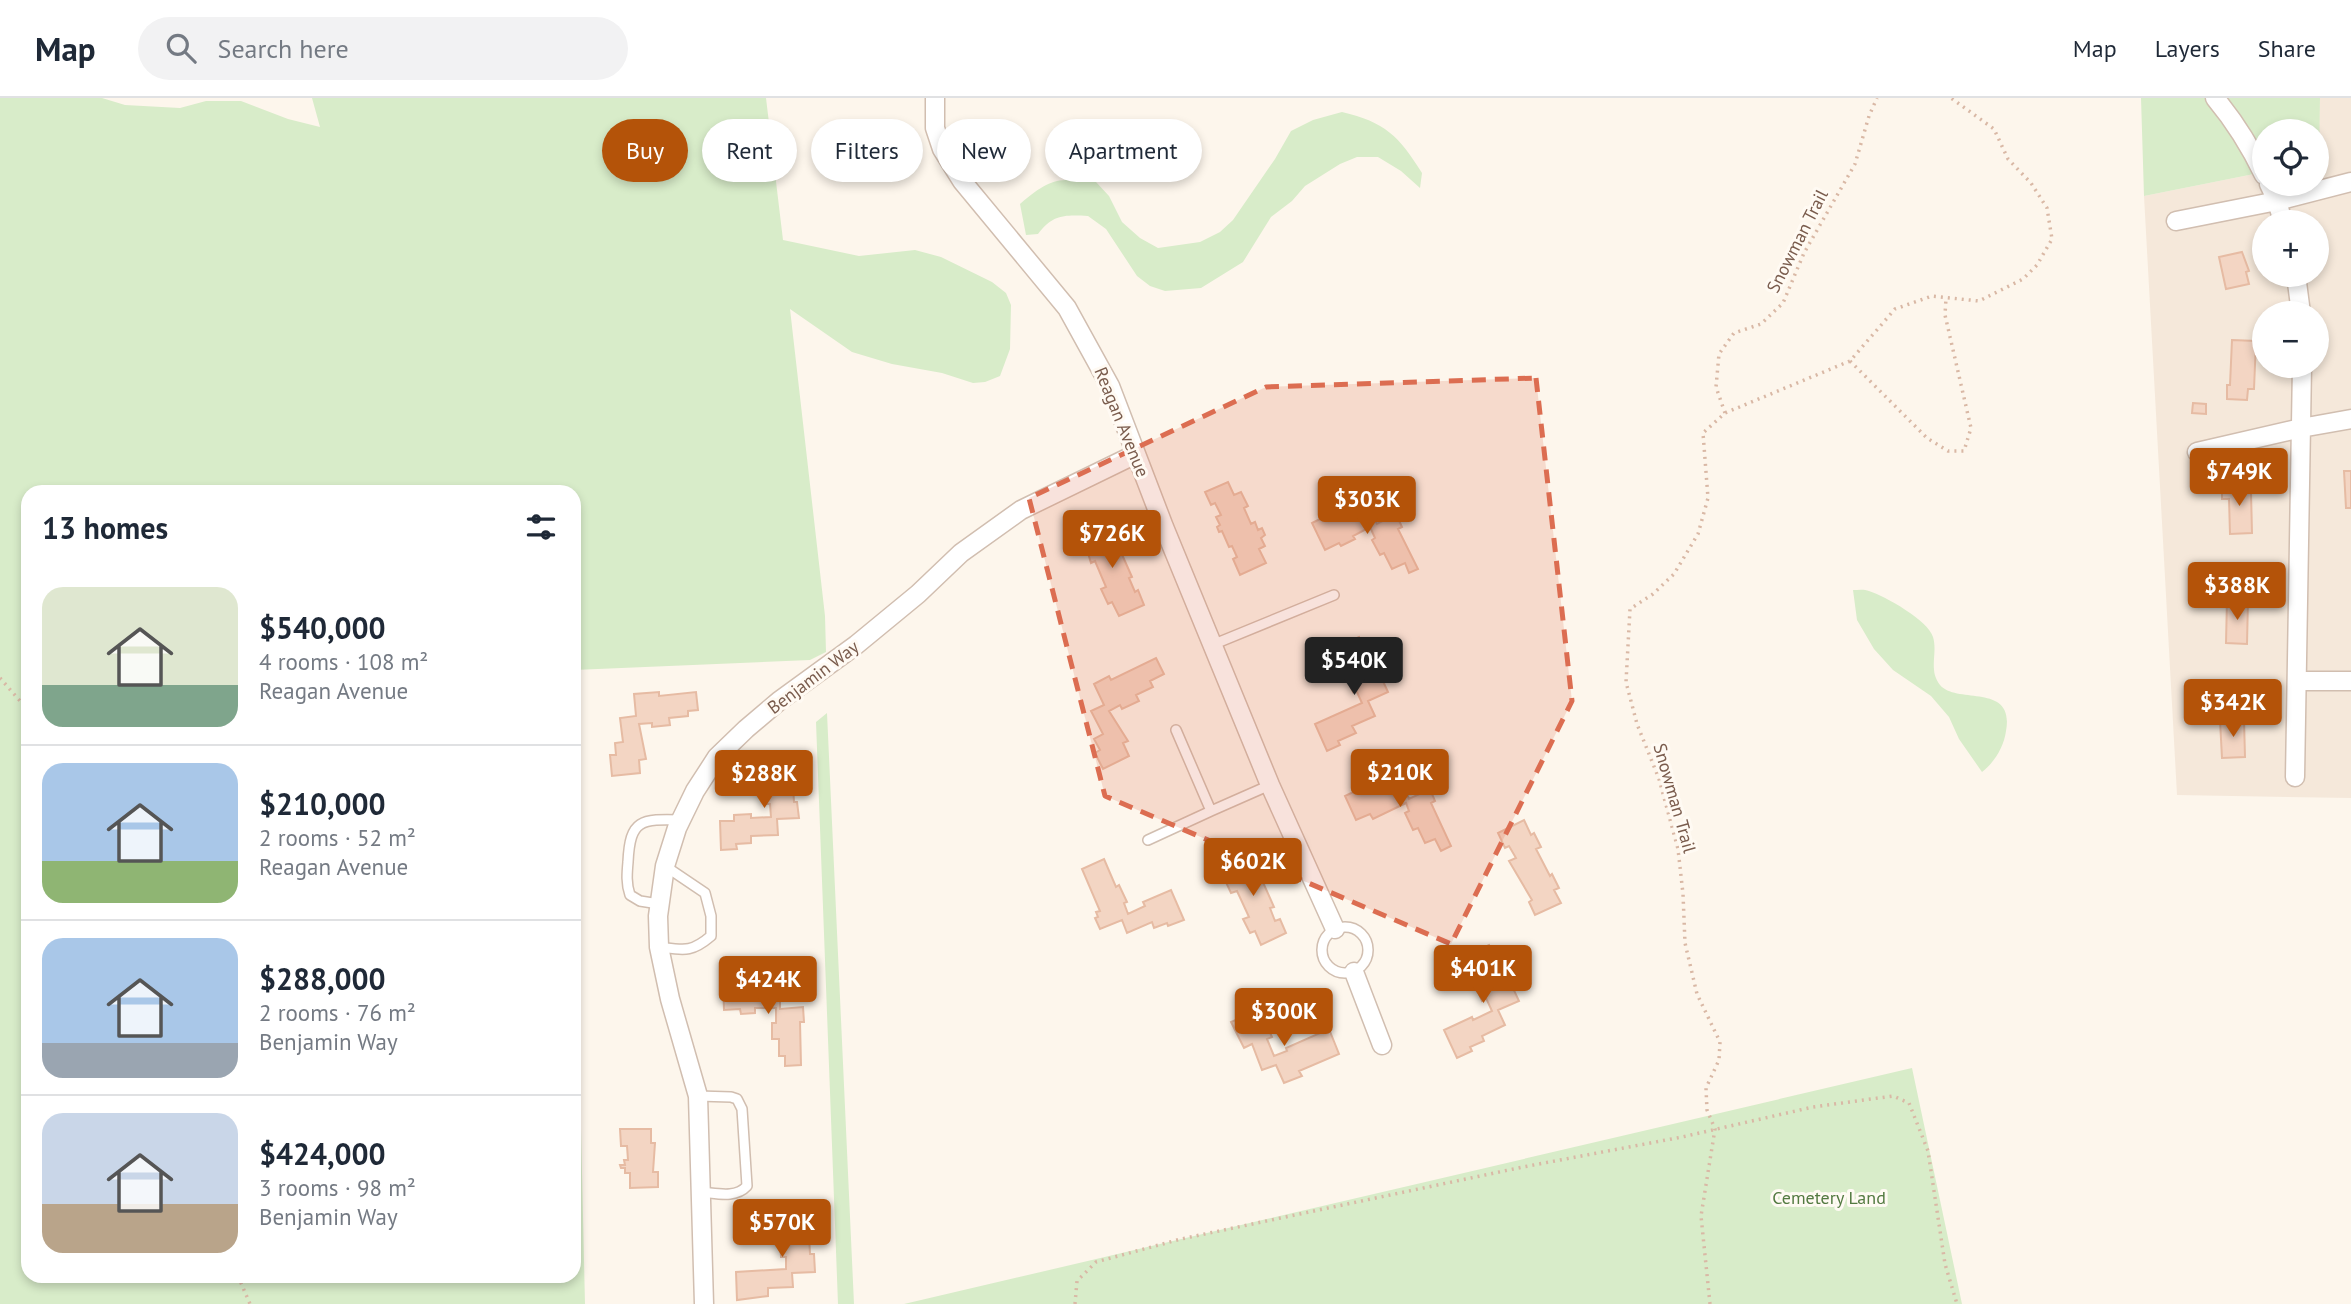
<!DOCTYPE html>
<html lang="en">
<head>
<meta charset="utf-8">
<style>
  body { margin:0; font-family:"PT Sans",sans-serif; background:#f2f2f3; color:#1f2937; height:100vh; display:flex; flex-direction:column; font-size:26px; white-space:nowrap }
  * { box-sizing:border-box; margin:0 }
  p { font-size:23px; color:#747a83 }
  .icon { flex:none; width:38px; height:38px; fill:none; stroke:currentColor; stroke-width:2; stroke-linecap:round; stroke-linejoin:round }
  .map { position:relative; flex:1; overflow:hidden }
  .sheet { position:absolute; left:21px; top:387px; width:560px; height:798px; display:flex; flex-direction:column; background:#fff; border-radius:21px; box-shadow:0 4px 10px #0003 }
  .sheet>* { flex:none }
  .top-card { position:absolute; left:602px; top:21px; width:665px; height:63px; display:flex; gap:14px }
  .buttons { position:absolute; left:2252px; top:21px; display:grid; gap:14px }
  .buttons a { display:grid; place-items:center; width:77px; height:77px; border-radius:50%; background:#fff; box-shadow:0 4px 10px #0003; font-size:35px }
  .price { position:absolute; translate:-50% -60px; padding:0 16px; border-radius:7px; background:#b45309; color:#fff; font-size:23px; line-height:46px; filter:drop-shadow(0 2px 4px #0008) }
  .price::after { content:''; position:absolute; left:50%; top:42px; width:21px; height:16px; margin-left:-10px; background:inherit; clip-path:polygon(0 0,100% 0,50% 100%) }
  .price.current { background:#222; color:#fff }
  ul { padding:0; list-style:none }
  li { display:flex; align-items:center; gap:21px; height:175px; padding:0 21px }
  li+li { border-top:2px solid #e0e1e3 }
  li span { display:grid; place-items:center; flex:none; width:196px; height:140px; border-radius:21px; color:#555 }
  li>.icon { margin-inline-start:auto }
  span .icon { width:84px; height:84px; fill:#fffc; stroke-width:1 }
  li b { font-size:30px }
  h2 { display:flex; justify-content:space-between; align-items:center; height:84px; padding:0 21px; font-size:30px }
  .pill { padding:0 24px; border-radius:32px; background:#fff; box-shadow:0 4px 10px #0003; font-size:24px; line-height:63px }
  .pill.current { background:#b45309; color:#fff }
  header { display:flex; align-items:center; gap:42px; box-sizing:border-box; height:98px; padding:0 35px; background:#fff; border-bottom:2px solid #e0e1e3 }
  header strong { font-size:33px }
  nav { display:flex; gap:38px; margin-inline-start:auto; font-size:24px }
  .search { width:490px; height:63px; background:#f2f2f3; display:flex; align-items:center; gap:18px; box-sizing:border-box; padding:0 24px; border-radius:38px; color:#747a83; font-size:26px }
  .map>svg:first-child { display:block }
</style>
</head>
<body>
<header>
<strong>Map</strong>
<div class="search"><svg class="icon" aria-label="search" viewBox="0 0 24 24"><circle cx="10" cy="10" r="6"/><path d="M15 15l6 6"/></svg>Search here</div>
<nav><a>Map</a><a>Layers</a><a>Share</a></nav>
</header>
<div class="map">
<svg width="2351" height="1206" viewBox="0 0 2351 1206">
  <rect width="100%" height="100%" fill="#fdf6ec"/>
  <path fill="#f5e8da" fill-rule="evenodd" d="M2320 0H2351V700L2177 697 2144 98 2264 74V86H2317ZM2264 124H2317V177H2264ZM2264 215H2317V268H2264Z"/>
  <path fill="#d8ecc9" d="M0 0H102L125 7 180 10 206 3H241L288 21 320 29 312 0H766L783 142 859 158 915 152 941 159 992 184 1006 195 1011 207 1010 251 1000 278 985 284 973 285 942 275 892 266 852 254 790 211 825 518 826 554 810 562 574 572V394H28V1178H574V723L585 1206H0Z
    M2141 0H2320L2319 63 2317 64V33H2264V74L2144 98Z
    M1342 14C1385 24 1399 38 1422 75L1420 90 1401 73 1378 59H1357L1340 66 1305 88 1292 103 1271 119 1243 164 1201 190 1165 193 1150 188 1137 178 1106 131 1088 118C1065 117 1053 116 1038 136L1026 137 1020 106C1051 80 1056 80 1096 84L1109 98 1122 124 1140 140 1158 150 1200 144 1220 134 1233 122 1275 61 1291 33 1313 22Z
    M1853 492C1858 492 1864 491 1869 493 1885 498 1929 523 1933 539 1938 555 1928 572 1940 587 1957 607 2015 584 2006 633 2004 648 1995 664 1982 674L1959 641 1949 619 1931 598 1893 572 1874 551 1857 522Z
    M827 615 854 1206H838L816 624Z
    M1912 970 1962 1206H904L1045 1173Z"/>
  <path fill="#f3d5c3" stroke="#e6bba3" stroke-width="2" d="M2242 154 2249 173 2246 174 2249 186 2226 191 2219 159Z
    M2232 242 2256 243 2254 291H2248L2247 302 2227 301V287H2230Z
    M2193 305 2206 306V316L2192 315Z
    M2344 373H2351V410H2346Z
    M1228 384 1234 397 1241 394 1248 408 1244 410 1251 426 1255 424 1258 432 1262 430 1265 437 1261 440 1265 448 1259 451 1266 465 1240 477 1233 461 1237 459 1232 448 1229 449 1222 433 1219 434 1217 429 1220 427 1216 419 1221 417 1215 405 1211 407 1205 394Z
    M2254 388V394H2251L2252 435 2230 436 2229 401H2222V389Z
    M1369 410 1377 426 1396 416 1402 429 1398 431 1418 471 1409 475 1405 465 1392 471 1384 455 1380 457 1372 442 1375 440 1370 429 1353 438 1355 441 1341 448 1339 445 1325 452 1312 425 1326 418 1327 422 1342 415 1345 422Z
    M1108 424 1114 437 1111 439 1117 453 1120 452 1132 479 1129 480 1135 494 1138 492 1144 507 1119 518 1112 504 1108 506 1101 491 1106 489 1095 463 1091 465 1082 435Z
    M2227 501 2248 502 2247 546 2226 545Z
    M1359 539 1379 583 1382 581 1388 594 1368 603 1375 618 1352 628 1356 635 1338 643 1340 647 1327 653 1315 626 1362 605 1356 592 1353 594 1347 580 1353 578 1344 559 1350 556 1345 545Z
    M1156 560 1164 576 1150 583 1153 589 1136 597 1139 603 1122 611 1120 607 1109 613 1128 643 1123 645 1129 658 1103 671 1095 655 1100 652 1094 641 1103 636 1091 613 1104 607 1094 586 1109 578 1111 582Z
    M659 594V598L696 594 698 612 688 613V618L669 620 670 627 652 629V625L639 626 646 661 639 662 640 675 612 678 610 657H616L615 645 623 644 620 620 636 618 634 596Z
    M2220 622H2244L2245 659 2222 660Z
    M788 659 789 670H792L794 704H797L799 720 777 721 778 737 751 738V745L736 746 737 751 721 752 720 723H734V717L751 716V720L771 719 770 706H766L765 691 771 690 770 671H775V660Z
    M1401 683 1409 701 1430 691 1435 703 1431 705 1451 748 1441 753 1435 741 1425 745 1418 730 1413 732 1405 715 1409 713 1406 705 1373 721 1370 716 1356 722 1345 698 1374 684 1378 694Z
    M1524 722 1531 737 1534 735 1541 749 1536 751 1550 778 1552 776 1559 790 1554 792 1561 805 1535 817 1529 804 1532 802 1509 763 1516 760 1509 748 1505 750 1498 735Z
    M1249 753 1255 768 1251 769 1258 784 1262 782 1274 809 1270 810 1275 823 1280 821 1286 835 1261 847 1255 833 1250 835 1243 821 1249 819 1237 793 1231 795 1224 780 1228 778 1222 766Z
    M1104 761 1116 789 1119 787 1127 804 1124 805 1128 816 1145 808 1143 804 1171 792 1184 822 1168 828 1167 825 1154 830 1152 824 1127 835 1122 822 1100 831 1095 820 1098 819 1096 814 1100 813 1082 771Z
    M1489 847 1508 890 1512 888 1519 903 1498 912 1505 927 1482 938 1484 943 1470 949 1472 953 1457 960 1444 932 1472 919 1473 922 1492 913 1486 900 1482 903 1476 889 1482 886 1473 868 1479 865 1474 854Z
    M730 878H738V887H745V881L754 880V896L780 895V911L803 909 804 924H800L801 967 785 968V958H779V941H772V925H776V910H755V915L741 916 740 911 724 912 723 883H730Z
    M1257 913 1262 925 1265 923 1272 939 1267 941 1274 958 1287 953 1286 950 1329 931 1339 956 1299 973 1302 978 1284 985 1276 967 1262 972 1252 946 1244 950 1231 924Z
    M620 1031H651V1045H655L653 1074H658V1089L630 1090V1075H625V1070H621L620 1067H625L624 1062H628L627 1048H621Z
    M807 1102 810 1156H814L815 1174 792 1175 793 1189 768 1190V1198L737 1202 736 1174 786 1171V1159H781L780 1144 787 1143 786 1122H792L791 1103Z"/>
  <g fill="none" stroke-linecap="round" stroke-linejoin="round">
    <defs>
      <path id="service" d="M1212 547 1334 497
        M1211 713 1270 687
        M1148 742 1211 713 1176 632
        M659 806 640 803 630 797C626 786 627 775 628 764 630 721 641 721 681 722
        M1322 852a23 23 0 1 1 46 0a23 23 0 1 1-46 0Z
        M659 849C684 852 691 855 711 838V818L705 795 665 768
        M698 998 731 999 737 1001 742 1011 747 1088C735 1101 716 1095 700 1094"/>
      <path id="minor" d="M935 0V30L942 51 962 83 1067 210 1110 288 1164 429 1270 687 1335 831
        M2215 0C2235 24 2251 50 2264 77
        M2269 86 2277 103 2283 124
        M2176 123 2277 103 2351 84
        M2296 177 2301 215
        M2197 354 2301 330 2351 321
        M2298 583H2351
        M2295 679 2302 268
        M1354 874 1382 947
        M704 1206 698 998 670 901 659 849 658 818 665 768 677 730 695 693 717 659 746 631 779 603 856 547 918 496 961 455 1021 412 1136 356"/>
    </defs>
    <use href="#service" stroke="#d1beb0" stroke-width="12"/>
    <use href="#minor" stroke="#d1beb0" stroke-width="21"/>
    <path stroke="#d9b8a5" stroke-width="3.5" stroke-dasharray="2 5" stroke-linecap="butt" d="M1850 263 1927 340 1948 353H1964L1971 330 1945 217 1946 200
      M1725 315 1716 289 1719 256 1734 235 1761 226 1783 205 1804 155 1855 66 1869 18 1877 0
      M0 580 28 612
      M238 1178 250 1206
      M1075 1206 1077 1183 1096 1164 1181 1141 1523 1069 1682 1039 1813 1009 1893 998 1909 1005 1928 1053 1945 1166 1957 1206
      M1710 1206 1701 1118 1715 1031 1707 1012 1706 990 1719 962 1720 944 1697 896 1685 845 1683 796 1678 751 1659 681 1637 626 1626 584 1630 511 1653 496 1674 476 1698 436 1708 400 1703 335 1725 315 1850 263 1895 211 1932 198 1979 203 2023 181 2037 167 2052 141 2047 110 2031 85 2008 61 1994 31 1951 0"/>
    <use href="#service" stroke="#fff" stroke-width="9"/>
    <use href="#minor" stroke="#fff" stroke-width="18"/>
  </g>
  <path fill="#dc6d51" fill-opacity="0.2" stroke="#dc6d51" stroke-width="5" stroke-dasharray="14 9" stroke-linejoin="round" d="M1536 280 1572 603 1451 846 1105 698 1029 400 1266 289Z"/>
  <g text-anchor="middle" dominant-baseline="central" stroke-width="6" stroke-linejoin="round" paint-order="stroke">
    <g font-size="18" fill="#7a5c4d" stroke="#fffaf3">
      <text transform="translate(1797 143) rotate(-63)">Snowman Trail</text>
      <text transform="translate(1122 324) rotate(68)">Reagan Avenue</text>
      <text transform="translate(813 579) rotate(-37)">Benjamin Way</text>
      <text transform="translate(1675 700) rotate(74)">Snowman Trail</text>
    </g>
    <g font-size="18" fill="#537a41" stroke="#fffaf3">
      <text x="1829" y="1099">Cemetery Land</text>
    </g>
  </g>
</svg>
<div class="buttons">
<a><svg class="icon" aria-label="locate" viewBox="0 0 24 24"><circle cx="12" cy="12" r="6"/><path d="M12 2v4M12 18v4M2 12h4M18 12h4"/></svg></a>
<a>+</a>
<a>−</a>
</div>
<b class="price" style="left:2239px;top:410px">$749K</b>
<b class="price" style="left:1367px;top:438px">$303K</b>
<b class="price" style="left:1112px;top:472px">$726K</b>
<b class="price" style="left:2237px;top:524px">$388K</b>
<b class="price current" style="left:1354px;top:599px">$540K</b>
<b class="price" style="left:2233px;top:641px">$342K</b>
<b class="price" style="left:1400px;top:711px">$210K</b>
<b class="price" style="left:764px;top:712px">$288K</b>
<b class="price" style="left:1253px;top:800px">$602K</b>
<b class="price" style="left:1483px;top:907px">$401K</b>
<b class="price" style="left:768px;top:918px">$424K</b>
<b class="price" style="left:1284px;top:950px">$300K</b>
<b class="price" style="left:782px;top:1161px">$570K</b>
<div class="top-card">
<a class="pill current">Buy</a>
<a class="pill">Rent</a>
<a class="pill">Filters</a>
<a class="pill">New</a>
<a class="pill">Apartment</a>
</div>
<section class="sheet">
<h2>13 homes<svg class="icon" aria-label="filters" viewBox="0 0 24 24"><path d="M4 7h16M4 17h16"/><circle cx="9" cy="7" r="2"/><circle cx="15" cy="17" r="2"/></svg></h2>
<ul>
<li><span style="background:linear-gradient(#dfe7d0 70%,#7fa58c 0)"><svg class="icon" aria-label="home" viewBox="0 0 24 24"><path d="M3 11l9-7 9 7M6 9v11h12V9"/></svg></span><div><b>$540,000</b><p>4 rooms · 108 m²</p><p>Reagan Avenue</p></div></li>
<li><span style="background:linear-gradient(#a9c7e8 70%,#8fb573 0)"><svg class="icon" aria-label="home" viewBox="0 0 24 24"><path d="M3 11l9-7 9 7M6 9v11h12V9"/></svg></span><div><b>$210,000</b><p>2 rooms · 52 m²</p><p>Reagan Avenue</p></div></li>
<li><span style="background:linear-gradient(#a9c7e8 75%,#9aa5b1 0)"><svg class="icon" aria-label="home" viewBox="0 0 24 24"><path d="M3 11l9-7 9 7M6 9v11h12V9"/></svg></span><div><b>$288,000</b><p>2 rooms · 76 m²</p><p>Benjamin Way</p></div></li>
<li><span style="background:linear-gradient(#c9d6e8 65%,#b9a48a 0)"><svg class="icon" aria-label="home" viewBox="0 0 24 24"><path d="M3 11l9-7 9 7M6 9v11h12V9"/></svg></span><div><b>$424,000</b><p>3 rooms · 98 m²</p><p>Benjamin Way</p></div></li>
</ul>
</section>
</div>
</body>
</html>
